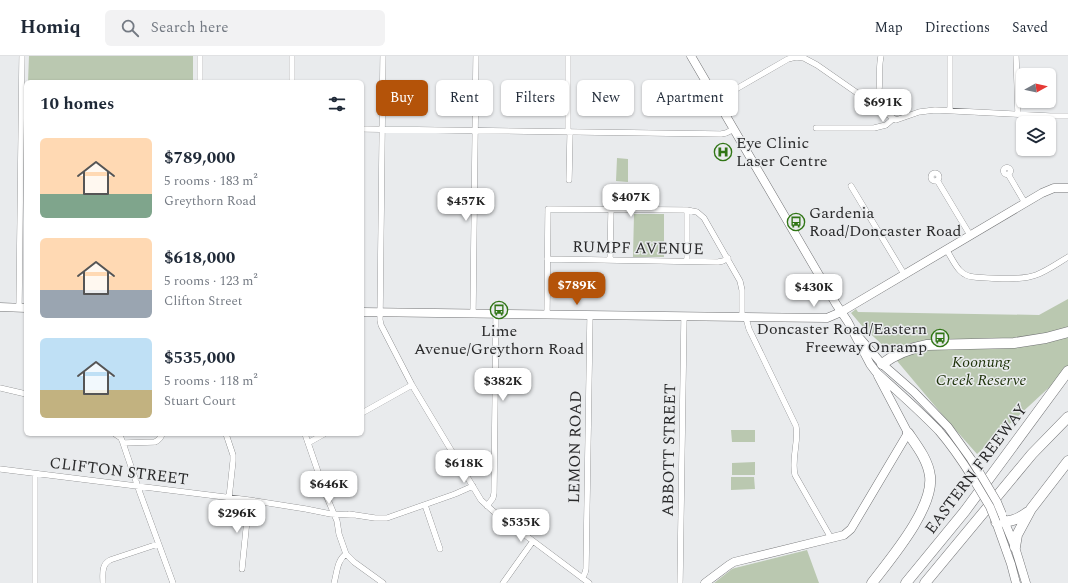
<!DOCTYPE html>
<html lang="en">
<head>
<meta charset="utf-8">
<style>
  body { margin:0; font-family:Spectral,serif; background:#f2f2f3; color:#1f2937; height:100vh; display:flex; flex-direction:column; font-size:15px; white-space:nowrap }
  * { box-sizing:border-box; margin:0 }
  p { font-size:13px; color:#747a83 }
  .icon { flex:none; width:22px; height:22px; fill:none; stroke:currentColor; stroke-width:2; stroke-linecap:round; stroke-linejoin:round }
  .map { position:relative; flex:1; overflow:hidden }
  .panel { position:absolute; left:24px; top:24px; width:340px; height:356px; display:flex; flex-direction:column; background:#fff; border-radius:6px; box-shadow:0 1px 3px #0004 }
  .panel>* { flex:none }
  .guide { position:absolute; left:376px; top:24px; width:380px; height:36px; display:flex; gap:8px }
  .needle { width:26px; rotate:82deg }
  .buttons { position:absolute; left:1016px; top:12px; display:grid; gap:8px }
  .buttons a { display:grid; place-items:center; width:40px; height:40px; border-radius:6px; background:#fff; box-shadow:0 1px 3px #0004; font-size:20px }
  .price { position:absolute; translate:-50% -34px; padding:0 9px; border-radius:8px; background:#fff; color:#222; font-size:13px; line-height:26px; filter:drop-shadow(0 1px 2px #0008) }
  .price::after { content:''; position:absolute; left:50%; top:24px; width:12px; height:9px; margin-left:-6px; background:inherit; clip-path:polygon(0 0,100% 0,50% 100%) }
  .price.current { background:#b45309; color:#fff }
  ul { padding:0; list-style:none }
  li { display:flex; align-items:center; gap:12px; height:100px; padding:0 16px }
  li span { display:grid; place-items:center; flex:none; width:112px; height:80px; border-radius:6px; color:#555 }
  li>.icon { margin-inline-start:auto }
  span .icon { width:48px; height:48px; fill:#fffc; stroke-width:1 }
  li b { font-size:17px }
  h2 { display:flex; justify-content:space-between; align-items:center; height:48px; padding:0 16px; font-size:17px }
  .tag { padding:0 14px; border-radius:6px; background:#fff; box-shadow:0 1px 3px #0004; font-size:14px; line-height:36px }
  .tag.current { background:#b45309; color:#fff }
  header { display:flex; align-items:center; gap:24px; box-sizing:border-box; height:56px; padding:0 20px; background:#fff; border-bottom:1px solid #e0e1e3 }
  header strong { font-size:19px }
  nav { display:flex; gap:22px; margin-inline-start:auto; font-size:14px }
  .search { width:280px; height:36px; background:#f2f2f3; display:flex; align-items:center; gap:10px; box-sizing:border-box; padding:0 14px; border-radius:6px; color:#747a83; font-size:15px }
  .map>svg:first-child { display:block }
</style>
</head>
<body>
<header>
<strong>Homiq</strong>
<div class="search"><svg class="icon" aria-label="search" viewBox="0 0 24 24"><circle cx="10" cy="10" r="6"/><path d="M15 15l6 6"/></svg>Search here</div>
<nav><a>Map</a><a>Directions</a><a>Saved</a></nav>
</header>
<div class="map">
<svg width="1068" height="527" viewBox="0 0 1068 527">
  <rect width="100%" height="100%" fill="#e9ebed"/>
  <path fill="#bac8b0" d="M29 0H193V26H28Z
    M617 102 628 103V126L616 125Z
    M634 158H664V201H633Z
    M1068 243V314L977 398 945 362 887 293 863 271 851 257 856 253 858 256 1039 259Z
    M731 374H755V386H732Z
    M755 406V419H732V407Z
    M731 421H754L755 433 731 434Z
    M807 494 819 527H714L732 513 735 512Z"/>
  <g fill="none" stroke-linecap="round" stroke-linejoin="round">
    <defs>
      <path id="street" d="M383 0 380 264 381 269 412 329 481 444 493 455 589 527
        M568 0V73L570 79 569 124
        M1016 0 1018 58
        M200 26V0
        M292 26V0
        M717 44 788 3 796 1 804 2 817 9 896 64 919 56 935 54 1050 60H1068
        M873 48C884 33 877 17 881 0
        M950 54V0
        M816 72H874L886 69 893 63
        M362 73 721 78 726 77 734 73
        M1003.5 115a3.5 3.5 0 1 1 7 0a3.5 3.5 0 1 1-7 0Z
        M931 121a4 4 0 1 1 8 0a4 4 0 1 1-8 0Z
        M1008 118 1025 147
        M937 124 970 179
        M851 130 904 218
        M946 193C954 205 958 220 974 221 990 222 1021 225 1036 219 1047 215 1058 207 1068 201
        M547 203 718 206 723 205 728 202
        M610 204 611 154
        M687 206V154
        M19 251 22 0
        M473 258 476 0
        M547 259 548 153 687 154 697 156 704 162 740 225 742 234V262
        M746 262 749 273 796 370C799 386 791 403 795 419L831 482
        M0 332 26 338
        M362 357 412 329
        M115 378 121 382 123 387 140 437 173 527
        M226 378 233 399V405L229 442
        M305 378 326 439 337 465 339 478 346 498 354 506 383 527
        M123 387 155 386C159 384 161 382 162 378
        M308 387 324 378
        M0 413 249 444 306 453 331 458 351 459
        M425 449 440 493
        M487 450 493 442 494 437 496 258
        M349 458 375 462H387L455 438 473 430
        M242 513 249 444
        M582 522 585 517 586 513 590 260
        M35 527V418
        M103 527C103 518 101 509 110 504L158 488
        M334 527C337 517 337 504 346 498
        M503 527 533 485
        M680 527 684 261"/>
      <path id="secondary" d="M0 251 26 252
        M362 256 827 262 841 256 1042 137 1054 132H1068
        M705 527 729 509 734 506 844 479 851 473 908 377"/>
      <path id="primary" d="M691 0 836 248 848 266 870 308 876 316C897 335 919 354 939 375 951 389 962 405 972 421
        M858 280 882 308 914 336 948 371 971 403 978 414
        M878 320 908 377
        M1003 462 1015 491 1026 527
        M996 466 1011 508 1016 527"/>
      <path id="highway" d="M882 308C895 298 911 292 927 289L1014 287 1046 282 1068 276
        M996 466C1010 466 1017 464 1028 456
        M1015 491 1017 479 1031 453 1068 405
        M872 527C891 502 934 452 930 420 928 404 917 390 908 377
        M906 527 965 455 1068 315
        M925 527 1032 398 1068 361"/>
    </defs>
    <use href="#street" stroke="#727375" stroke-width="6"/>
    <use href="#secondary" stroke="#727375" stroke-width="9"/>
    <use href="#primary" stroke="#727375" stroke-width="9"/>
    <use href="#highway" stroke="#727375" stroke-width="11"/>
    <use href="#street" stroke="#fff" stroke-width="5.5"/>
    <use href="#secondary" stroke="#fff" stroke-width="8"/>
    <use href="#primary" stroke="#fff" stroke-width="8"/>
    <use href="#highway" stroke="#fff" stroke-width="10"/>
    <defs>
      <path id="primary-bridge" d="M978 414 997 446 1002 458
        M972 421 990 451 996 466"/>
    </defs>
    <use href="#primary-bridge" stroke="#727375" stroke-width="9" stroke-linecap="butt"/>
    <use href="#primary-bridge" stroke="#fff" stroke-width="8"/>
  </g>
  <defs>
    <symbol id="hospital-ring" viewBox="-11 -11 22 22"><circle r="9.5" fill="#e9ebed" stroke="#307515" stroke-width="1.5"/><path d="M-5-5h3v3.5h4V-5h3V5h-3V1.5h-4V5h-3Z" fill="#307515"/></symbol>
    <symbol id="bus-ring" viewBox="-11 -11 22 22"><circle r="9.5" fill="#e9ebed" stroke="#307515" stroke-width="1.5"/><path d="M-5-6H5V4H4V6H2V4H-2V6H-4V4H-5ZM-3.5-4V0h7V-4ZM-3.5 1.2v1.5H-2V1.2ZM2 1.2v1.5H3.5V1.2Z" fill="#307515"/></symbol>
  </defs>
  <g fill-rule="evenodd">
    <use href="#hospital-ring" x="713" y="86" width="20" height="20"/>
    <use href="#bus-ring" x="786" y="156" width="20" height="20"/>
    <use href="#bus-ring" x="489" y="244" width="20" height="20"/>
    <use href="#bus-ring" x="930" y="272" width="20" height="20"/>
  </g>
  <g text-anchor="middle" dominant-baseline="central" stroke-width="3" stroke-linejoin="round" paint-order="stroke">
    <g font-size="16" fill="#2a2a2b" stroke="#e9ebed" text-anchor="start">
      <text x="736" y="87">Eye Clinic<tspan x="736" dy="18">Laser Centre</tspan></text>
      <text x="809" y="157">Gardenia<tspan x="809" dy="18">Road/Doncaster Road</tspan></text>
      <text x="927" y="273" text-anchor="end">Doncaster Road/Eastern<tspan x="927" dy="18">Freeway Onramp</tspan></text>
      <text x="499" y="275" text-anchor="middle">Lime<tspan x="499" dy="18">Avenue/Greythorn Road</tspan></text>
    </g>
    <g font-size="16" fill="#2a2a2b" stroke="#e9ebed">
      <text transform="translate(638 192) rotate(1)">RUMPF AVENUE</text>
      <text transform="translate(575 391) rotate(-89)">LEMON ROAD</text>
      <text transform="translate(669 394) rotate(-89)">ABBOTT STREET</text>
      <text transform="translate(976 413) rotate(-53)">EASTERN FREEWAY</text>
      <text transform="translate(119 415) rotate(7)">CLIFTON STREET</text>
    </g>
    <g font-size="16" font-style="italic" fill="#1e3209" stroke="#e9ebed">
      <text x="981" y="306">Koonung<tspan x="981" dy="18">Creek Reserve</tspan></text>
    </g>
  </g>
</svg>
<div class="buttons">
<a><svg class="needle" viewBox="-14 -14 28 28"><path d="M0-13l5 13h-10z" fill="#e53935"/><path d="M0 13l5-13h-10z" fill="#747a83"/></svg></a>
<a><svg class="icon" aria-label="layers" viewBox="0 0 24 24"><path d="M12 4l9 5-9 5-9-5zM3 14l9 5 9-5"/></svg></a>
</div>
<b class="price" style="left:883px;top:67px">$691K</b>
<b class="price" style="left:631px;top:162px">$407K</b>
<b class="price" style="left:466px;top:166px">$457K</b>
<b class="price current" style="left:577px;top:250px">$789K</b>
<b class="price" style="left:814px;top:252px">$430K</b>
<b class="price" style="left:503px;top:346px">$382K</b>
<b class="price" style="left:464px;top:428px">$618K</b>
<b class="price" style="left:329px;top:449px">$646K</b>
<b class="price" style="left:237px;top:478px">$296K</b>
<b class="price" style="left:521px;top:487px">$535K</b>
<div class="guide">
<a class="tag current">Buy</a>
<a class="tag">Rent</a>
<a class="tag">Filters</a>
<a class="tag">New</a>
<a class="tag">Apartment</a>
</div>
<section class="panel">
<h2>10 homes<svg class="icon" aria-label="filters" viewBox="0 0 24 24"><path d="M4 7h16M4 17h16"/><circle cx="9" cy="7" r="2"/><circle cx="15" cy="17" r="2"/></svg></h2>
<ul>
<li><span style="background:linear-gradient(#ffd9b3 70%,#7fa58c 0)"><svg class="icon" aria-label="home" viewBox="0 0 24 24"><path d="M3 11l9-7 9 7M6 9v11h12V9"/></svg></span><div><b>$789,000</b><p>5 rooms · 183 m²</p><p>Greythorn Road</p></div></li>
<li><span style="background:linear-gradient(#ffd9b3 65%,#9aa5b1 0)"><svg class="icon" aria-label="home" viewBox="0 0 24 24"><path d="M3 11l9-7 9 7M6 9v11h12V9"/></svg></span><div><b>$618,000</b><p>5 rooms · 123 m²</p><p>Clifton Street</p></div></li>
<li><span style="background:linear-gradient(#bfe0f5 65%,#c2b280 0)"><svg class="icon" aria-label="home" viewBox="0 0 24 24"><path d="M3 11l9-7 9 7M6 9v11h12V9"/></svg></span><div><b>$535,000</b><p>5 rooms · 118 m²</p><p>Stuart Court</p></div></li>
</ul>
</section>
</div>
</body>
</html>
